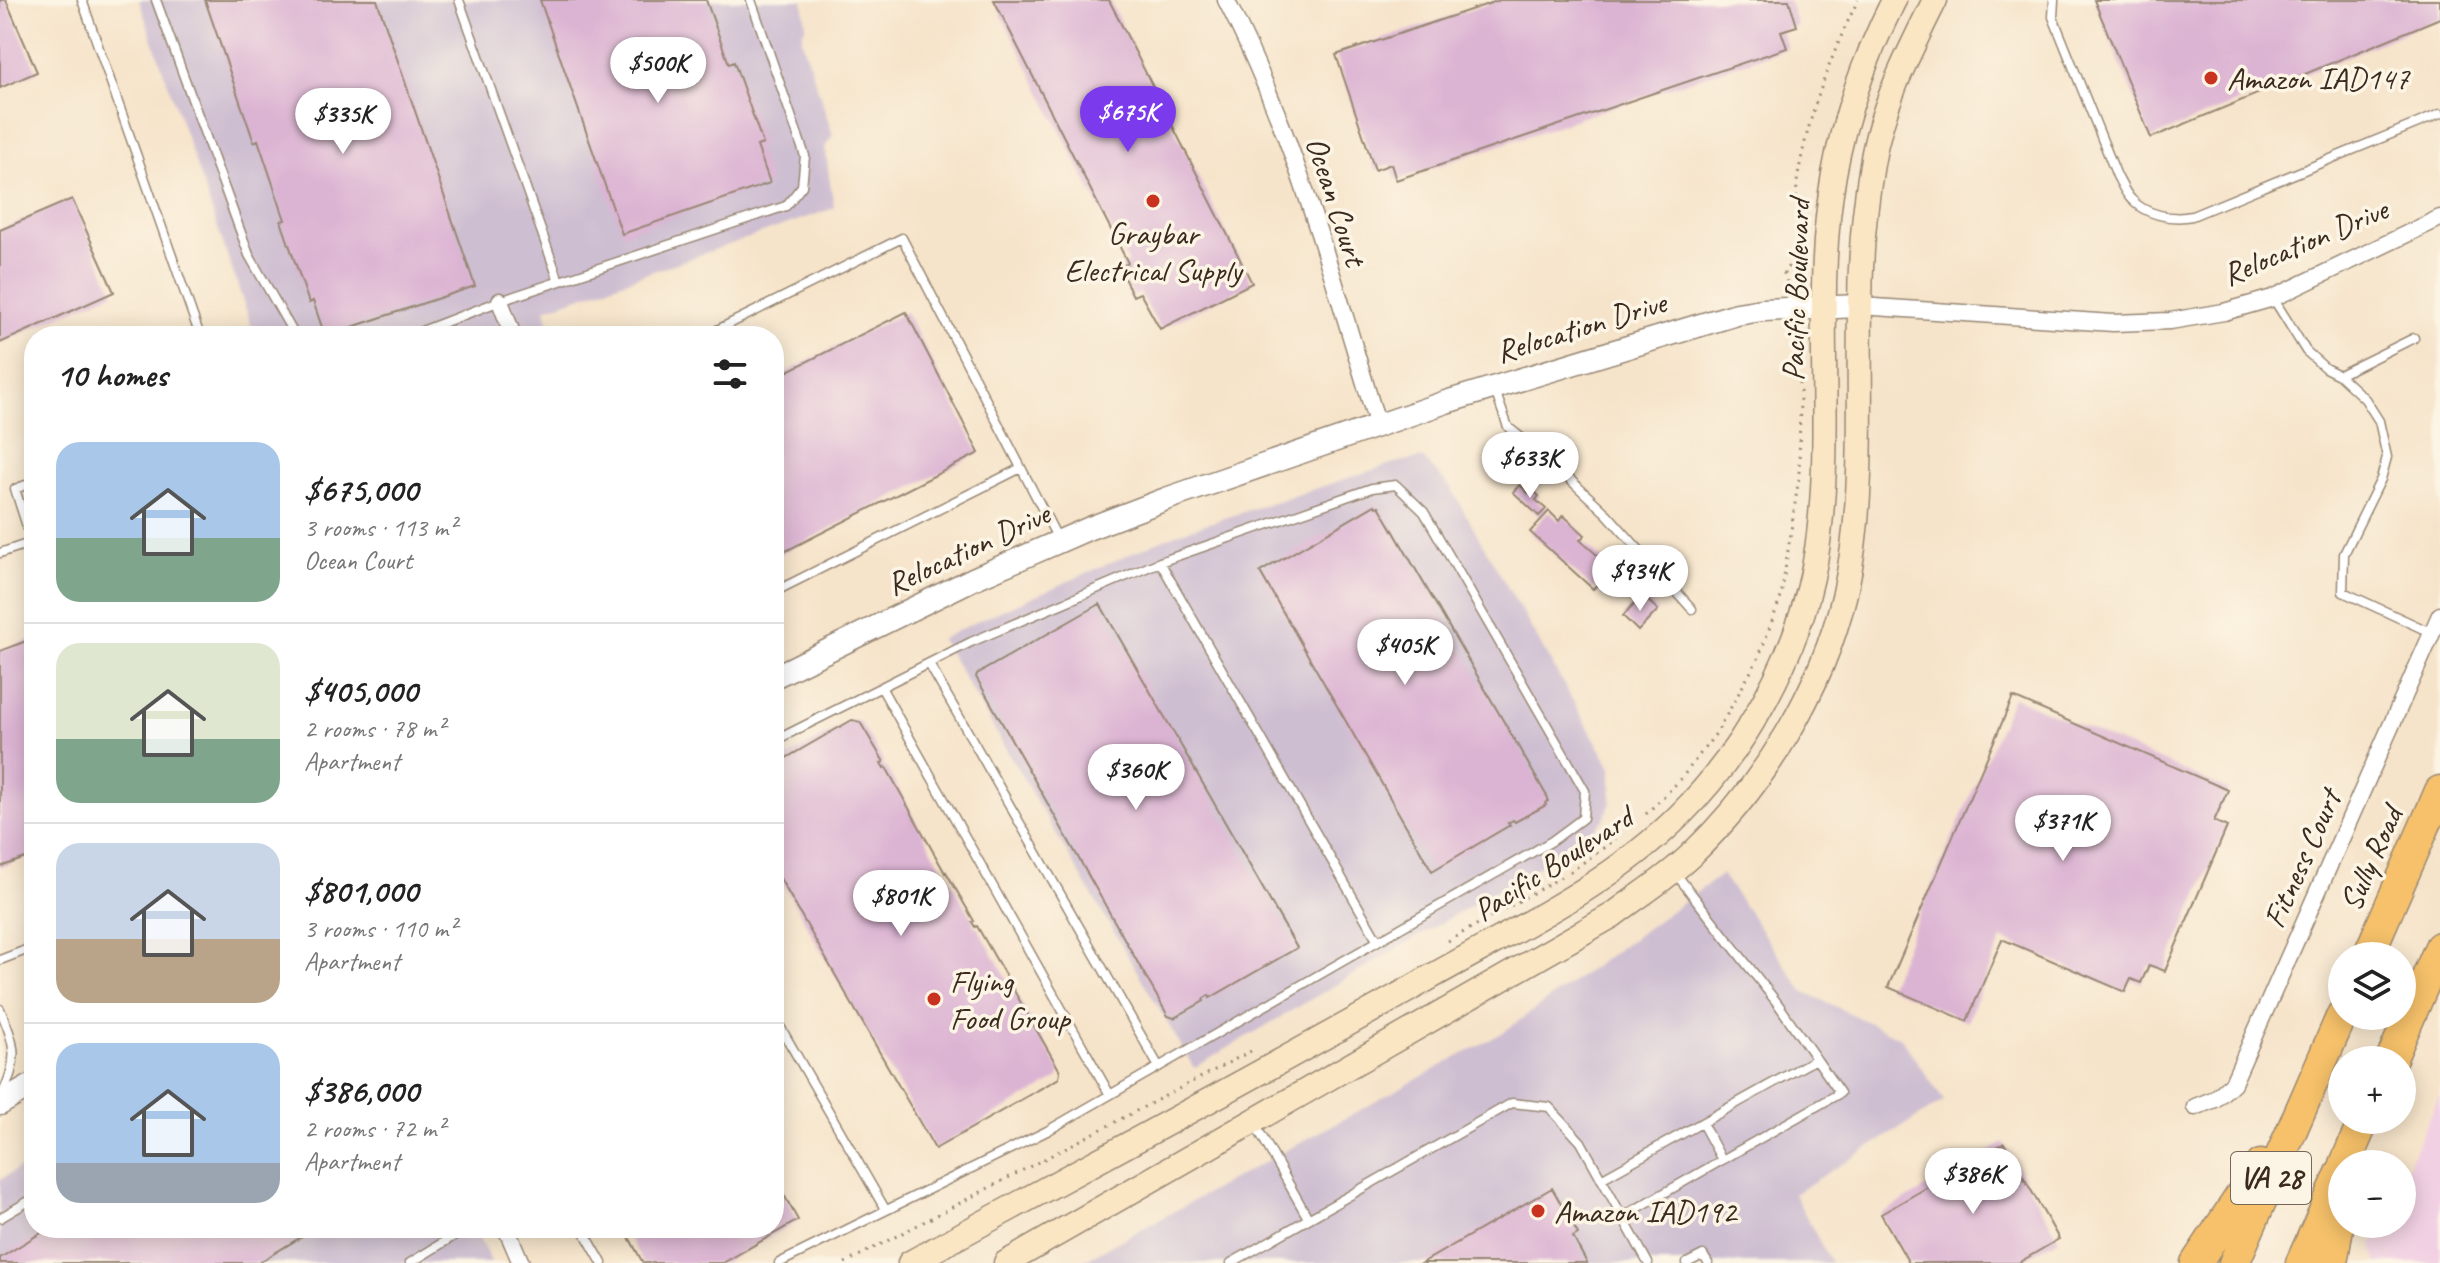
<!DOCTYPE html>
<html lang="en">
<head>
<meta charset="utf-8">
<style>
  body { margin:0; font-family:Caveat,sans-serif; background:#f6f6f6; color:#222; height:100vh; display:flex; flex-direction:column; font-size:30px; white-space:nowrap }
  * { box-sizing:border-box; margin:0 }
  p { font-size:26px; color:#767676 }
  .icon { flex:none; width:44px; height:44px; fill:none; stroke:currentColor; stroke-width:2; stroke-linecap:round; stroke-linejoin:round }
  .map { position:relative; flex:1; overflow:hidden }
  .drawer { position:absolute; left:24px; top:326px; width:760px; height:912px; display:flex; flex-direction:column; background:#fff; border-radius:32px; box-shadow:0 4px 20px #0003 }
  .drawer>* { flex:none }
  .buttons { position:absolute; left:2328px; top:942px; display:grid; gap:16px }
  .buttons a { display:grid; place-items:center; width:88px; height:88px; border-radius:50%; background:#fff; box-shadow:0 4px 20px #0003; font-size:40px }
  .price { position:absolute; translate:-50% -68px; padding:0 18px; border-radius:28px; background:#fff; color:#222; font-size:26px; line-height:52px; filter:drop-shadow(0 2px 4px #0008) }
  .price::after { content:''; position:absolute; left:50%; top:48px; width:24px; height:18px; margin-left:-12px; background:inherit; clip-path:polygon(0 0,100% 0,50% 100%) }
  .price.current { background:#7c3aed; color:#fff }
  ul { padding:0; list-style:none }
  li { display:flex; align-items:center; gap:24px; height:200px; padding:0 32px }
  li+li { border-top:2px solid #e0e0e0 }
  li span { display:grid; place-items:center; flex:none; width:224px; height:160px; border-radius:24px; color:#555 }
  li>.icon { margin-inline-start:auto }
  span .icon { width:96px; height:96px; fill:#fffc; stroke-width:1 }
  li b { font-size:34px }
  h2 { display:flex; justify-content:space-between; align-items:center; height:96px; padding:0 32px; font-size:34px }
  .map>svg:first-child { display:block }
</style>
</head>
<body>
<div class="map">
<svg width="2440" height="1263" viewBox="0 0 2440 1263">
  <rect width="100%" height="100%" fill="#fcf5e5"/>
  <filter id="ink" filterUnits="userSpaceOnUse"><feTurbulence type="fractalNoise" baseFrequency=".0125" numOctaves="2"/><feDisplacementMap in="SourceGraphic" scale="16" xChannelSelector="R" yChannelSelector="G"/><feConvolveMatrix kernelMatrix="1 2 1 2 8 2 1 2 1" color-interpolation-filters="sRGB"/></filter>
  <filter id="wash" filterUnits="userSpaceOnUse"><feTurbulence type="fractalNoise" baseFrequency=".006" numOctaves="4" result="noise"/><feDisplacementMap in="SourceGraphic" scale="32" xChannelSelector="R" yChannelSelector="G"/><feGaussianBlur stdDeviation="1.8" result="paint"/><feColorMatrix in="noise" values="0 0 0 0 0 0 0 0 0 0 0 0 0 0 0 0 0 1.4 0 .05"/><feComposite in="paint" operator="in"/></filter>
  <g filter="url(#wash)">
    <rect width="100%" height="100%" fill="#f6e4ca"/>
    <path fill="#f1d0e3" d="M2440 1094V1263H2377L2372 1246 2382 1224H2402V1179Z"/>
    <path fill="#cebed1" d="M139 0H803L806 26 802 33V41L833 135 825 147 834 208 545 309 552 336H255Z
      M1423 458 1450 487 1611 767V802L1604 819 1584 839 1194 1068 941 639 973 623 1178 533 1398 462Z
      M1722 874 1803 991 1901 1038 1944 1101 1794 1194 1831 1263H1079L1502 1033Z
      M34 1159V1228H473L492 1263H0V1180Z"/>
    <g id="blocks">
      <path fill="#dcb4d3" d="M0 0H6L37 72 0 88Z
        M205 0H377L475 286 325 336 313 301 309 303 281 221 285 220 258 140 254 142Z
        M540 0H706L729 64 734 62 763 144 757 146 770 183 622 234Z
        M994 0H1109L1252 283 1160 329 1140 293 1133 296 1119 268 1128 263Z
        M1500 0H1789L1797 26 1781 31 1787 48 1396 180 1391 164 1375 170 1336 55Z
        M2094 0H2440V18L2151 138Z
        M72 199 114 292 0 343V230Z
        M906 312 979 453 774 557V378Z
        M1520 485 1528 493 1532 489 1539 496 1536 500 1546 509 1539 516 1513 492Z
        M1375 505 1376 507 1379 506 1548 798V801L1545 803 1546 805 1515 822 1513 820 1508 823 1510 825 1432 871 1260 572Z
        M1549 511 1559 521 1563 515 1585 535 1580 540 1612 568 1593 589 1530 532Z
        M1642 595 1658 610 1638 631 1623 616Z
        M1100 604 1297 948 1210 998 1209 995 1203 999 1204 1001 1174 1018 1168 1016 976 677 977 674Z
        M34 638V855L0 867V651Z
        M2013 697 2228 790 2214 821 2227 827 2165 971 2149 965 2141 983 2131 979 2125 992 2002 939 1967 1021 1888 987Z
        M852 720 860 722 884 762 881 763 884 768 886 767 945 873 946 872 974 921 972 922 975 927 977 926 1060 1071 1059 1078 935 1149 774 868V765Z
        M2004 1143 2059 1239 2018 1263H1909L1881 1214Z
        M774 1177 798 1220 723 1263H643L624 1228H774Z
        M1552 1188 1578 1234 1573 1237 1587 1263H1422Z
        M49 1228H316L258 1263H0V1258Z"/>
    </g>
  </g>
  <g filter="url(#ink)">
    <use href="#blocks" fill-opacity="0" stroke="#988774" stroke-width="2"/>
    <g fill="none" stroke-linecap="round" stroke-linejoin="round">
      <defs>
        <path id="service" d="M82 0 200 336
          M156 0 249 255 295 336
          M459 0 559 281
          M2054 0 2053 17 2117 176C2121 183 2125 193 2131 199 2145 215 2172 220 2192 216L2440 114
          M2273 298 2306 351 2325 368 2339 375 2365 399 2379 421 2387 457 2381 479 2344 554 2343 592 2432 633
          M409 336 500 301 786 206 802 186 805 156 751 0
          M705 336 902 238 1059 541
          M2339 375 2414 338
          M1494 388 1508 427 1549 460 1607 514 1692 609
          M32 542 15 489 34 482
          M0 553 33 542
          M1160 562 1378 941
          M774 592 1021 468
          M929 664 1159 1067
          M881 687 1110 1095
          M774 741 971 642 1160 562 1372 488 1396 485 1424 512 1585 791 1583 818 1552 841 1047 1131 779 1263
          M0 960 34 947
          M0 1009C15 1045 20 1058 2 1095
          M774 1016 885 1209
          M1702 1123 1722 1160
          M1255 1124 1308 1218
          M1601 1179 1816 1059
          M1622 1217 1840 1093 1778 1004 1676 874
          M0 1218 34 1198
          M582 1228 602 1263
          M410 1263 457 1234 472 1228
          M1231 1263 1512 1103 1549 1107 1581 1142 1648 1263
          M1687 1263 1703 1255 1708 1263"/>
        <path id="minor" d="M1226 0C1295 134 1334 283 1378 426
          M500 301 513 336
          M1860 306 2113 323 2170 321 2224 312 2273 298 2440 218
          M2195 1107 2215 1099 2233 1083 2440 615
          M506 1228 521 1263"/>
        <path id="tertiary" d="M774 677 973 579 1090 528 1166 499 1446 402 1737 314 1762 310 1860 306
          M0 1104 34 1084"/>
        <path id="secondary" d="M910 1263C1083 1168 1258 1076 1429 978 1515 929 1609 886 1680 815 1745 750 1799 653 1815 562 1837 434 1811 302 1834 174 1845 112 1866 56 1894 0
          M1006 1263 1613 915C1638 896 1667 878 1690 856 1764 785 1821 693 1845 593 1866 499 1858 404 1860 309 1860 261 1864 211 1872 164 1881 106 1909 52 1935 0"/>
        <path id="motorway" d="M2368 956 2440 791
          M2391 1060 2440 947
          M2345 1164 2364 1120
          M2196 1263 2261 1165
          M2234 1263 2342 1015
          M2301 1263 2342 1171
          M2332 1263 2342 1204"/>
      </defs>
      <use href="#service" stroke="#988774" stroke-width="11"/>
      <use href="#minor" stroke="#988774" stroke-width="19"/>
      <use href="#tertiary" stroke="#988774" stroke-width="25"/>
      <use href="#secondary" stroke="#988774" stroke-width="27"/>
      <use href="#motorway" stroke="#988774" stroke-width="33"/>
      <path stroke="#988774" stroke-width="3" stroke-dasharray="2 6" stroke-linecap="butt" d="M1789 290 1784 273C1787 268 1792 262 1794 257 1800 240 1794 197 1798 176 1808 116 1831 55 1858 0
        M1646 814 1680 780 1717 732 1758 659 1781 597 1799 477 1800 392 1794 329
        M1570 872 1616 839
        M1448 941 1563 876
        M845 1263 1253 1050"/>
      <use href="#service" stroke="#fff" stroke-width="8"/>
      <use href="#minor" stroke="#fff" stroke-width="16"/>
      <use href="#tertiary" stroke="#fff" stroke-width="22"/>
      <use href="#secondary" stroke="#fbe6c4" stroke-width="24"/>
      <use href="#motorway" stroke="#f6c16b" stroke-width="30"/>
    </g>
  </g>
  <g fill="#c8321e" stroke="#fcf5e5" stroke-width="3">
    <circle cx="2211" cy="78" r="8"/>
    <circle cx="1153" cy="201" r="8"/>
    <circle cx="934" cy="999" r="8"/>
    <circle cx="1538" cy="1211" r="8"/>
  </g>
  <g text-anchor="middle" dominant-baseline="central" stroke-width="7" stroke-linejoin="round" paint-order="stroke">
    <rect fill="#fcf5e5" stroke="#75675a" stroke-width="2" x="2231" y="1152" width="80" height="52" rx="6"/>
    <g font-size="30" font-weight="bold" fill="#3b2a1e">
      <text x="2271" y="1178">VA 28</text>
    </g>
    <g font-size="32" fill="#3b2a1e" stroke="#fcf5e5" text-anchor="start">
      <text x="2227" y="78">Amazon IAD147</text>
      <text x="1153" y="233" text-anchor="middle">Graybar<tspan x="1153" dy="37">Electrical Supply</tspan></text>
      <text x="950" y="981">Flying<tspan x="950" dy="37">Food Group</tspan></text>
      <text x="1554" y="1211">Amazon IAD192</text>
    </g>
    <g font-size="32" fill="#3b2a1e" stroke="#fcf5e5">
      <text transform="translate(1336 201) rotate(72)">Ocean Court</text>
      <text transform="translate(2305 242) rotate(-23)">Relocation Drive</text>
      <text transform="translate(1796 290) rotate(-88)">Pacific Boulevard</text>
      <text transform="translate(1581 327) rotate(-17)">Relocation Drive</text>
      <text transform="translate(968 549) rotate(-25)">Relocation Drive</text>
      <text transform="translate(2302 859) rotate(-66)">Fitness Court</text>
      <text transform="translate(2371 859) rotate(-66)">Sully Road</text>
      <text transform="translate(1553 864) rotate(-33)">Pacific Boulevard</text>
    </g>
  </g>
</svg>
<div class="buttons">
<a><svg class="icon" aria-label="layers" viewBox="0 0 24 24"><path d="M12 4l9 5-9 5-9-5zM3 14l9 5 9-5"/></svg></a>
<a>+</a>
<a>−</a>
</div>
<b class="price" style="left:658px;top:105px">$500K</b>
<b class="price current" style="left:1128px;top:154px">$675K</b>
<b class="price" style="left:343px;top:156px">$335K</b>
<b class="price" style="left:1530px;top:500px">$633K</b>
<b class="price" style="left:1640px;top:613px">$934K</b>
<b class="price" style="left:1405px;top:687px">$405K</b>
<b class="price" style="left:1136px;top:812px">$360K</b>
<b class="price" style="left:2063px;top:863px">$371K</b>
<b class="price" style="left:901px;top:938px">$801K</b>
<b class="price" style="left:1973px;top:1216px">$386K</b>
<section class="drawer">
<h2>10 homes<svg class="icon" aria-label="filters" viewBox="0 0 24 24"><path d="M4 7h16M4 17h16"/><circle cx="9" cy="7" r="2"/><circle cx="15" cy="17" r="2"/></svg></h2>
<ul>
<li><span style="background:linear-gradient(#a9c7e8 60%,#7fa58c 0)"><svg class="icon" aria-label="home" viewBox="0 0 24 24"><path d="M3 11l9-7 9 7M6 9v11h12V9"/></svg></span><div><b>$675,000</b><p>3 rooms · 113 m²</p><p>Ocean Court</p></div></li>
<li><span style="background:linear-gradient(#dfe7d0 60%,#7fa58c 0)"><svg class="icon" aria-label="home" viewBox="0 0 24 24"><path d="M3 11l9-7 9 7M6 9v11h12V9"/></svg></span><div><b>$405,000</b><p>2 rooms · 78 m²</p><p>Apartment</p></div></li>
<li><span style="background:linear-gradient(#c9d6e8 60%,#b9a48a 0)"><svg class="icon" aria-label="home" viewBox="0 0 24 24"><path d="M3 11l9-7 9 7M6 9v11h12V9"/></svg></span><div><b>$801,000</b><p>3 rooms · 110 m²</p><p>Apartment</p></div></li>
<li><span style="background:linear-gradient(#a9c7e8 75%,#9aa5b1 0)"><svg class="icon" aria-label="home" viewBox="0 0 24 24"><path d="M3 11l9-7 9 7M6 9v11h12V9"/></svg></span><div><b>$386,000</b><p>2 rooms · 72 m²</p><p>Apartment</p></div></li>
</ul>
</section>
</div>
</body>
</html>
